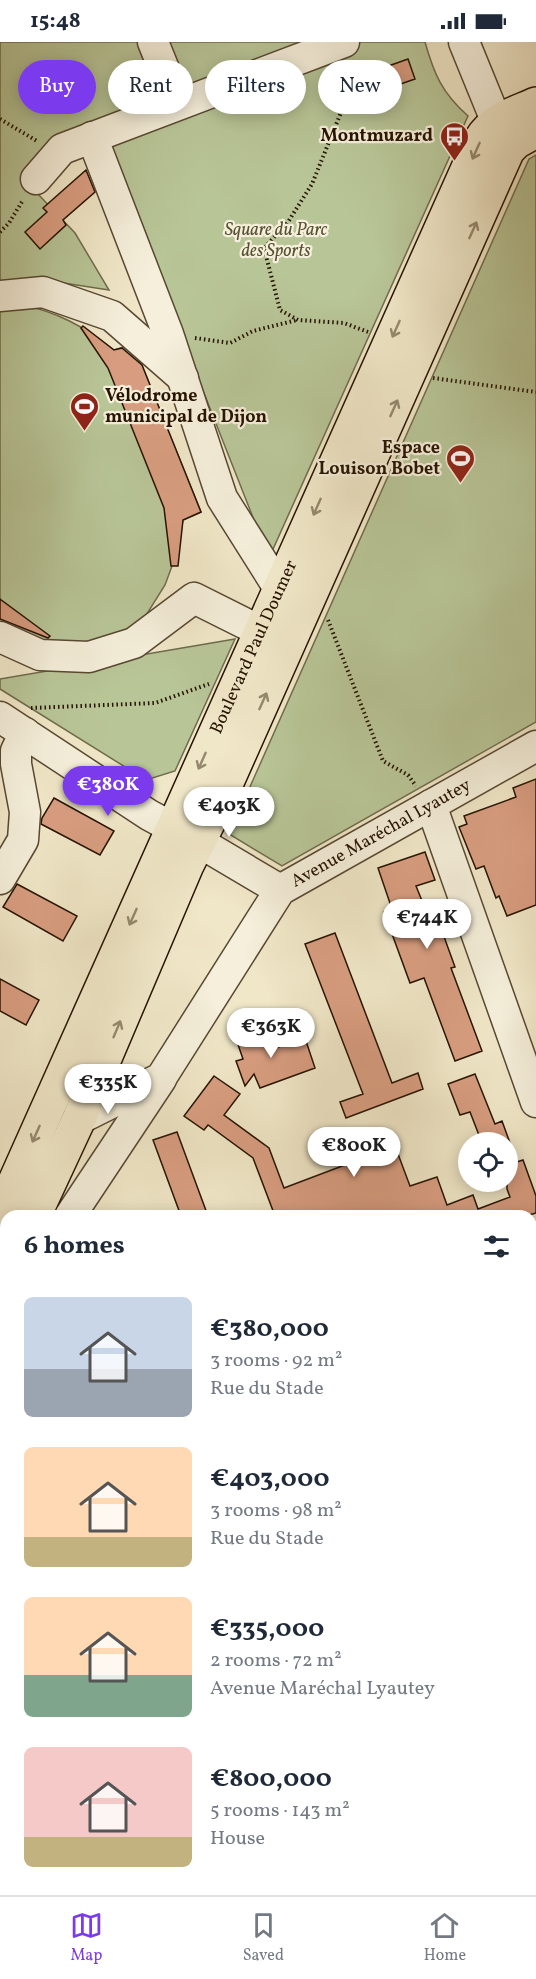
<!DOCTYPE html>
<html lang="en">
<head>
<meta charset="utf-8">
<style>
  body { margin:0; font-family:Vollkorn,serif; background:#f2f2f3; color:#1f2937; height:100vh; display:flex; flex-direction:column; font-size:22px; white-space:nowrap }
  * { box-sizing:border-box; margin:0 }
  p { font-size:20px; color:#747a83 }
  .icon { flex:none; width:33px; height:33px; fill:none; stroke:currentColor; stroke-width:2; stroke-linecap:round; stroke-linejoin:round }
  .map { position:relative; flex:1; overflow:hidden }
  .details { position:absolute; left:0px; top:1168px; width:537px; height:686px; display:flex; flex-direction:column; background:#fff; border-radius:18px 18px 0 0; box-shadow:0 3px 15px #0003 }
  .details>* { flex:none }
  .banner { position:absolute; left:18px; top:18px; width:501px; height:54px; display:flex; gap:12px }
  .tools { position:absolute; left:458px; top:1090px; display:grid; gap:12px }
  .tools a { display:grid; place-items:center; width:60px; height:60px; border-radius:50%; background:#fff; box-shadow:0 3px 15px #0003; font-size:30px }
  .price { position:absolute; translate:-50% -51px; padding:0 14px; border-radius:21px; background:#fff; color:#222; font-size:20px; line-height:39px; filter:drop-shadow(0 2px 3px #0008) }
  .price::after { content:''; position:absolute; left:50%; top:36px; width:18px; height:14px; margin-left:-9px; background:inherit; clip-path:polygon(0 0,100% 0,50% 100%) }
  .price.selected { background:#7c3aed; color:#fff }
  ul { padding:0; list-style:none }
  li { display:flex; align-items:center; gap:18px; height:150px; padding:0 24px }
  li span { display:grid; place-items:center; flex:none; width:168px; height:120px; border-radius:9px; color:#555 }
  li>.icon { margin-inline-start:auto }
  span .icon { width:72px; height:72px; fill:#fffc; stroke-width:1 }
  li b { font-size:26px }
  h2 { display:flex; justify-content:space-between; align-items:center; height:72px; padding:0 24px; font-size:26px }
  .pill { padding:0 21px; border-radius:27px; background:#fff; box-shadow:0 3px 15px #0003; font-size:21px; line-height:54px }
  .pill.selected { background:#7c3aed; color:#fff }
  .status { display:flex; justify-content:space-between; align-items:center; height:42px; padding:0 30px; background:#fff; direction:ltr }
  .status svg { height:16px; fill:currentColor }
  .dock { display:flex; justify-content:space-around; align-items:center; height:84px; border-top:2px solid #e0e1e3; background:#fff; font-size:16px; color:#747a83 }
  .dock a { display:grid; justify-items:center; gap:3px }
  .dock .selected { color:#7c3aed }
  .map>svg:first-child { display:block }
</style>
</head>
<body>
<div class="status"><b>15:48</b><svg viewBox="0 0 49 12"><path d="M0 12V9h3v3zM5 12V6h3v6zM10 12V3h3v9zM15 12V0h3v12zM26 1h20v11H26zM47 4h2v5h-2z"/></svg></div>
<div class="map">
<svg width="536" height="1853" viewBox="0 0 536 1853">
  <rect width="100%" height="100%" fill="#f0e7c8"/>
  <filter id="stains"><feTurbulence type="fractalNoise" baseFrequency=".00333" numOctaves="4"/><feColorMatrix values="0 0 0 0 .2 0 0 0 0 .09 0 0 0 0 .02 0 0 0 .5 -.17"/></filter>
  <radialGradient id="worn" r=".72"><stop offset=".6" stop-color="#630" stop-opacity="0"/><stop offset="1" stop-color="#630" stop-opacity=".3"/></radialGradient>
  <path fill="#b8c597" stroke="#6f6c4c" stroke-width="1.5" d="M0 0H425C434 32 442 51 468 74L269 516 107 105 61 123 37 151 75 191 109 248 44 238 0 243Z
    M536 113V680L282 824 229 792 529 117Z
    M19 262C58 270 83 284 114 308L133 302 201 470 183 478 178 508 165 543 145 575 133 586 101 602 42 600 0 577V264Z
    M235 597 175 729 146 738 0 647V637Z
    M531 1552 536 1555V1633L531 1630Z"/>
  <path fill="#d89d80" stroke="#261300" stroke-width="1.5" d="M408 17 415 37 386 47 380 27Z
    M86 128 95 150 63 178 66 183 40 207 25 190 47 170 43 166Z
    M83 284 114 308 122 306 142 323 201 470 183 478 178 524H171L164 466 108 326 81 286Z
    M0 557 50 594 48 596 0 577Z
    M536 737V863L507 874 499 854 496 856 484 824 476 827 459 785 467 782 464 774 516 755 513 746Z
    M54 756 114 789 100 813 41 782 42 776Z
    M425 810 435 838 416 844 431 881 438 878 455 925 451 926 482 1009 455 1019 424 936 410 941 384 870 392 867 378 826Z
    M17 842 77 874 63 899 3 865Z
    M335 891 392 1041 418 1031 423 1047 346 1076 340 1060 363 1052 305 902Z
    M0 937 39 958 26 983 0 969Z
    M260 985 269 1008 305 996 315 1026 260 1046 254 1032 245 1044 236 1019 243 1017 235 994Z
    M475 1032 495 1082 502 1079 510 1101H482L470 1070 460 1073 448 1042Z
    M214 1034 240 1052 224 1073 269 1106 284 1146 395 1104 410 1144 437 1135 447 1163 473 1153 478 1167 510 1155 507 1147V1123L523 1118 536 1154V1171L526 1174H275L253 1116 208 1083 204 1088 184 1074Z
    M177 1090 208 1174H181L153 1098Z"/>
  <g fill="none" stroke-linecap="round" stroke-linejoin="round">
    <defs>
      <g id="minor">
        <path d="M153 0 178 62"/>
        <path d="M464 0 506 103"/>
        <path d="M92 95 168 292 222 456 280 548"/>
        <path d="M36 137 62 107 344 0"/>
        <path d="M0 254 43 250 112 274 183 336"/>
        <path d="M0 595 40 613 89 615 134 601 194 556 260 589"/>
        <path d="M0 675 149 773 199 800 280 848"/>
        <path d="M431 763 536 1060"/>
        <path d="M0 837 23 798 25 770 16 722V709L25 691"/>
        <path id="s1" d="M79 1077 161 1036 280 848 536 704"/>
        <path d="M70 1174 161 1037"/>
        <path d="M531 1292 536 1290"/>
        <path d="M531 1482 536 1480"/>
        <path d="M531 1526 536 1524"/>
        <path d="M0 1702 6 1700"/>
        <path d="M531 1711 536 1714"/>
        <path d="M474 1848 479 1853"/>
      </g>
      <g id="major">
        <path id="s2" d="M0 1173 481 97C493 77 516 71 536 62"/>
        <path d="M34 1174 79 1077 187 823 215 767 508 108 516 100 536 89"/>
        <path d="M531 1213 536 1212"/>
        <path d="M0 1247 6 1234"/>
        <path d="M531 1250 536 1248"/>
        <path d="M0 1385 6 1387"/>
        <path d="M0 1460 6 1457"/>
      </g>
    </defs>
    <use href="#minor" stroke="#584832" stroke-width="33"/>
    <use href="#major" stroke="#261300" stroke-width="36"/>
    <path stroke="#261300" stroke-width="4" stroke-dasharray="1.5 3" stroke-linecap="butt" d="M343 24 346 58 312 142 288 180 264 206 280 268 298 278 344 281 368 290
      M0 77 37 99
      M0 190 9 181 23 158
      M195 296 230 301 253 289 297 278
      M433 336 536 350
      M328 578 383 719 408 733 416 744
      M31 666 155 661 209 642
      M531 1582 536 1585
      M531 1602 536 1605
      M194 1848 196 1853
      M204 1853 210 1848"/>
    <use href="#minor" stroke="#f5efdb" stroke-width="30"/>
    <use href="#major" stroke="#f0e7c8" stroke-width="33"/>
  </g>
  <defs><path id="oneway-shaft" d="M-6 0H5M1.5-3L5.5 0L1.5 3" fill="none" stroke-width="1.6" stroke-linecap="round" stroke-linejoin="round" transform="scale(1.5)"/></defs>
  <g stroke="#95886e">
    <use href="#oneway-shaft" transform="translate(476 109) rotate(114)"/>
    <use href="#oneway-shaft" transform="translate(473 188) rotate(-66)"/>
    <use href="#oneway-shaft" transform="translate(396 287) rotate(114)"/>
    <use href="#oneway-shaft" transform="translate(394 366) rotate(-66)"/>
    <use href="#oneway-shaft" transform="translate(317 465) rotate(114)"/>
    <use href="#oneway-shaft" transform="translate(263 659) rotate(-66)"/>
    <use href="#oneway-shaft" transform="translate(202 719) rotate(114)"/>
    <use href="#oneway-shaft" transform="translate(133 875) rotate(114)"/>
    <use href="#oneway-shaft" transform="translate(117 987) rotate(-67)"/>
    <use href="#oneway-shaft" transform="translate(36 1092) rotate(114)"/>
  </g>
  <defs>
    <symbol id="bus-pin" viewBox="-11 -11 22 30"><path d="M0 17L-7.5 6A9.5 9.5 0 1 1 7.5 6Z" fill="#8f2418" stroke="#f5efdb"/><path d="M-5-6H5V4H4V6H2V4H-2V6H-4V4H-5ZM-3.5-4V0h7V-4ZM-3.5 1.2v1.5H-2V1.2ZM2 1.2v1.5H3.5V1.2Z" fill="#fff"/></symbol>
    <symbol id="stadium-pin" viewBox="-11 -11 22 30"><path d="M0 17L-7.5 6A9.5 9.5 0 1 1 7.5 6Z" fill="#8f2418" stroke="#f5efdb"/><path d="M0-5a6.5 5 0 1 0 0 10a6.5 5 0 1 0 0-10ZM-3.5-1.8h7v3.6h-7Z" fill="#fff"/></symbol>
  </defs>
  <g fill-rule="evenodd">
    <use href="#bus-pin" x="438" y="78" width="33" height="45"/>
    <use href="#stadium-pin" x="68" y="348" width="33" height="45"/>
    <use href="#stadium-pin" x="444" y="400" width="33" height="45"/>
  </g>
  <g text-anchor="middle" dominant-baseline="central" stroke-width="4.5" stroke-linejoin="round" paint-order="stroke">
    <g font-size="18" font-weight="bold" fill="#261300" stroke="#f5efdb" text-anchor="end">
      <text x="433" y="94">Montmuzard</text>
      <text x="105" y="354" text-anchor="start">Vélodrome<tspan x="105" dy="21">municipal de Dijon</tspan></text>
      <text x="440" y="406">Espace<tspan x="440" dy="21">Louison Bobet</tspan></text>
    </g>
    <g font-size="18" font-style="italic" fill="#595135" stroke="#f5efdb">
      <text x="276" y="188">Square du Parc<tspan x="276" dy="21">des Sports</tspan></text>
    </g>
    <g font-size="18" fill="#261300" stroke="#f5efdb">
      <text stroke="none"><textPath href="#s2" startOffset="622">Boulevard Paul Doumer</textPath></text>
      <text stroke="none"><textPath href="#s1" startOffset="430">Avenue Maréchal Lyautey</textPath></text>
    </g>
  </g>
  <rect width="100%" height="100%" filter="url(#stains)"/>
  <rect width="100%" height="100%" fill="url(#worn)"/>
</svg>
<div class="tools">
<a><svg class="icon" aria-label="locate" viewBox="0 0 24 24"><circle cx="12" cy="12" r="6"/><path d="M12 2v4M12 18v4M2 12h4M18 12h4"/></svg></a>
</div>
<b class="price selected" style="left:108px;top:775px">€380K</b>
<b class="price" style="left:229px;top:796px">€403K</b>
<b class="price" style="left:427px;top:908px">€744K</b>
<b class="price" style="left:271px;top:1017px">€363K</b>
<b class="price" style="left:108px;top:1073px">€335K</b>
<b class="price" style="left:354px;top:1136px">€800K</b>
<div class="banner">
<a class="pill selected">Buy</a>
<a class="pill">Rent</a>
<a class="pill">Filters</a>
<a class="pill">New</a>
</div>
<section class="details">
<h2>6 homes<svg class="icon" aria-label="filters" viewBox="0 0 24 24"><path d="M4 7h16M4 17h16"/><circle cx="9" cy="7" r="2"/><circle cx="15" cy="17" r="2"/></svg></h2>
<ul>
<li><span style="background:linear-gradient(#c9d6e8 60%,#9aa5b1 0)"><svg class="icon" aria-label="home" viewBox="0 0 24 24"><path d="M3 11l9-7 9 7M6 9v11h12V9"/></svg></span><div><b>€380,000</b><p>3 rooms · 92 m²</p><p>Rue du Stade</p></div></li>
<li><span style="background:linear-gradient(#ffd9b3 75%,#c2b280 0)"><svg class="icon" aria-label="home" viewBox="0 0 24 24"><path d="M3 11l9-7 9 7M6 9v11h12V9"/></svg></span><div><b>€403,000</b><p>3 rooms · 98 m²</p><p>Rue du Stade</p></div></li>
<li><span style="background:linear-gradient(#ffd9b3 65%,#7fa58c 0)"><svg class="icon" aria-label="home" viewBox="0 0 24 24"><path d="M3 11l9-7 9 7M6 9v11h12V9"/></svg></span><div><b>€335,000</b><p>2 rooms · 72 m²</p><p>Avenue Maréchal Lyautey</p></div></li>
<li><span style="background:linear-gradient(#f6c9c9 75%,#c2b280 0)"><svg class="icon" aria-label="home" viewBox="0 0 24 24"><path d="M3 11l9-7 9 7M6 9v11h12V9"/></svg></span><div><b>€800,000</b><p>5 rooms · 143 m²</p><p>House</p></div></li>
</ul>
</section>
</div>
<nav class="dock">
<a class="selected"><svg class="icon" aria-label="map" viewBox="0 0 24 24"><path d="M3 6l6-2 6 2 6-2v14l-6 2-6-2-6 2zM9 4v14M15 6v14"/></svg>Map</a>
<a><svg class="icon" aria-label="saved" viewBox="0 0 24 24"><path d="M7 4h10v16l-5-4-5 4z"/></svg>Saved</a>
<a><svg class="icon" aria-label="home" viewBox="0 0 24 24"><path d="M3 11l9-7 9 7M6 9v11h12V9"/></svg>Home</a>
</nav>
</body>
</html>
